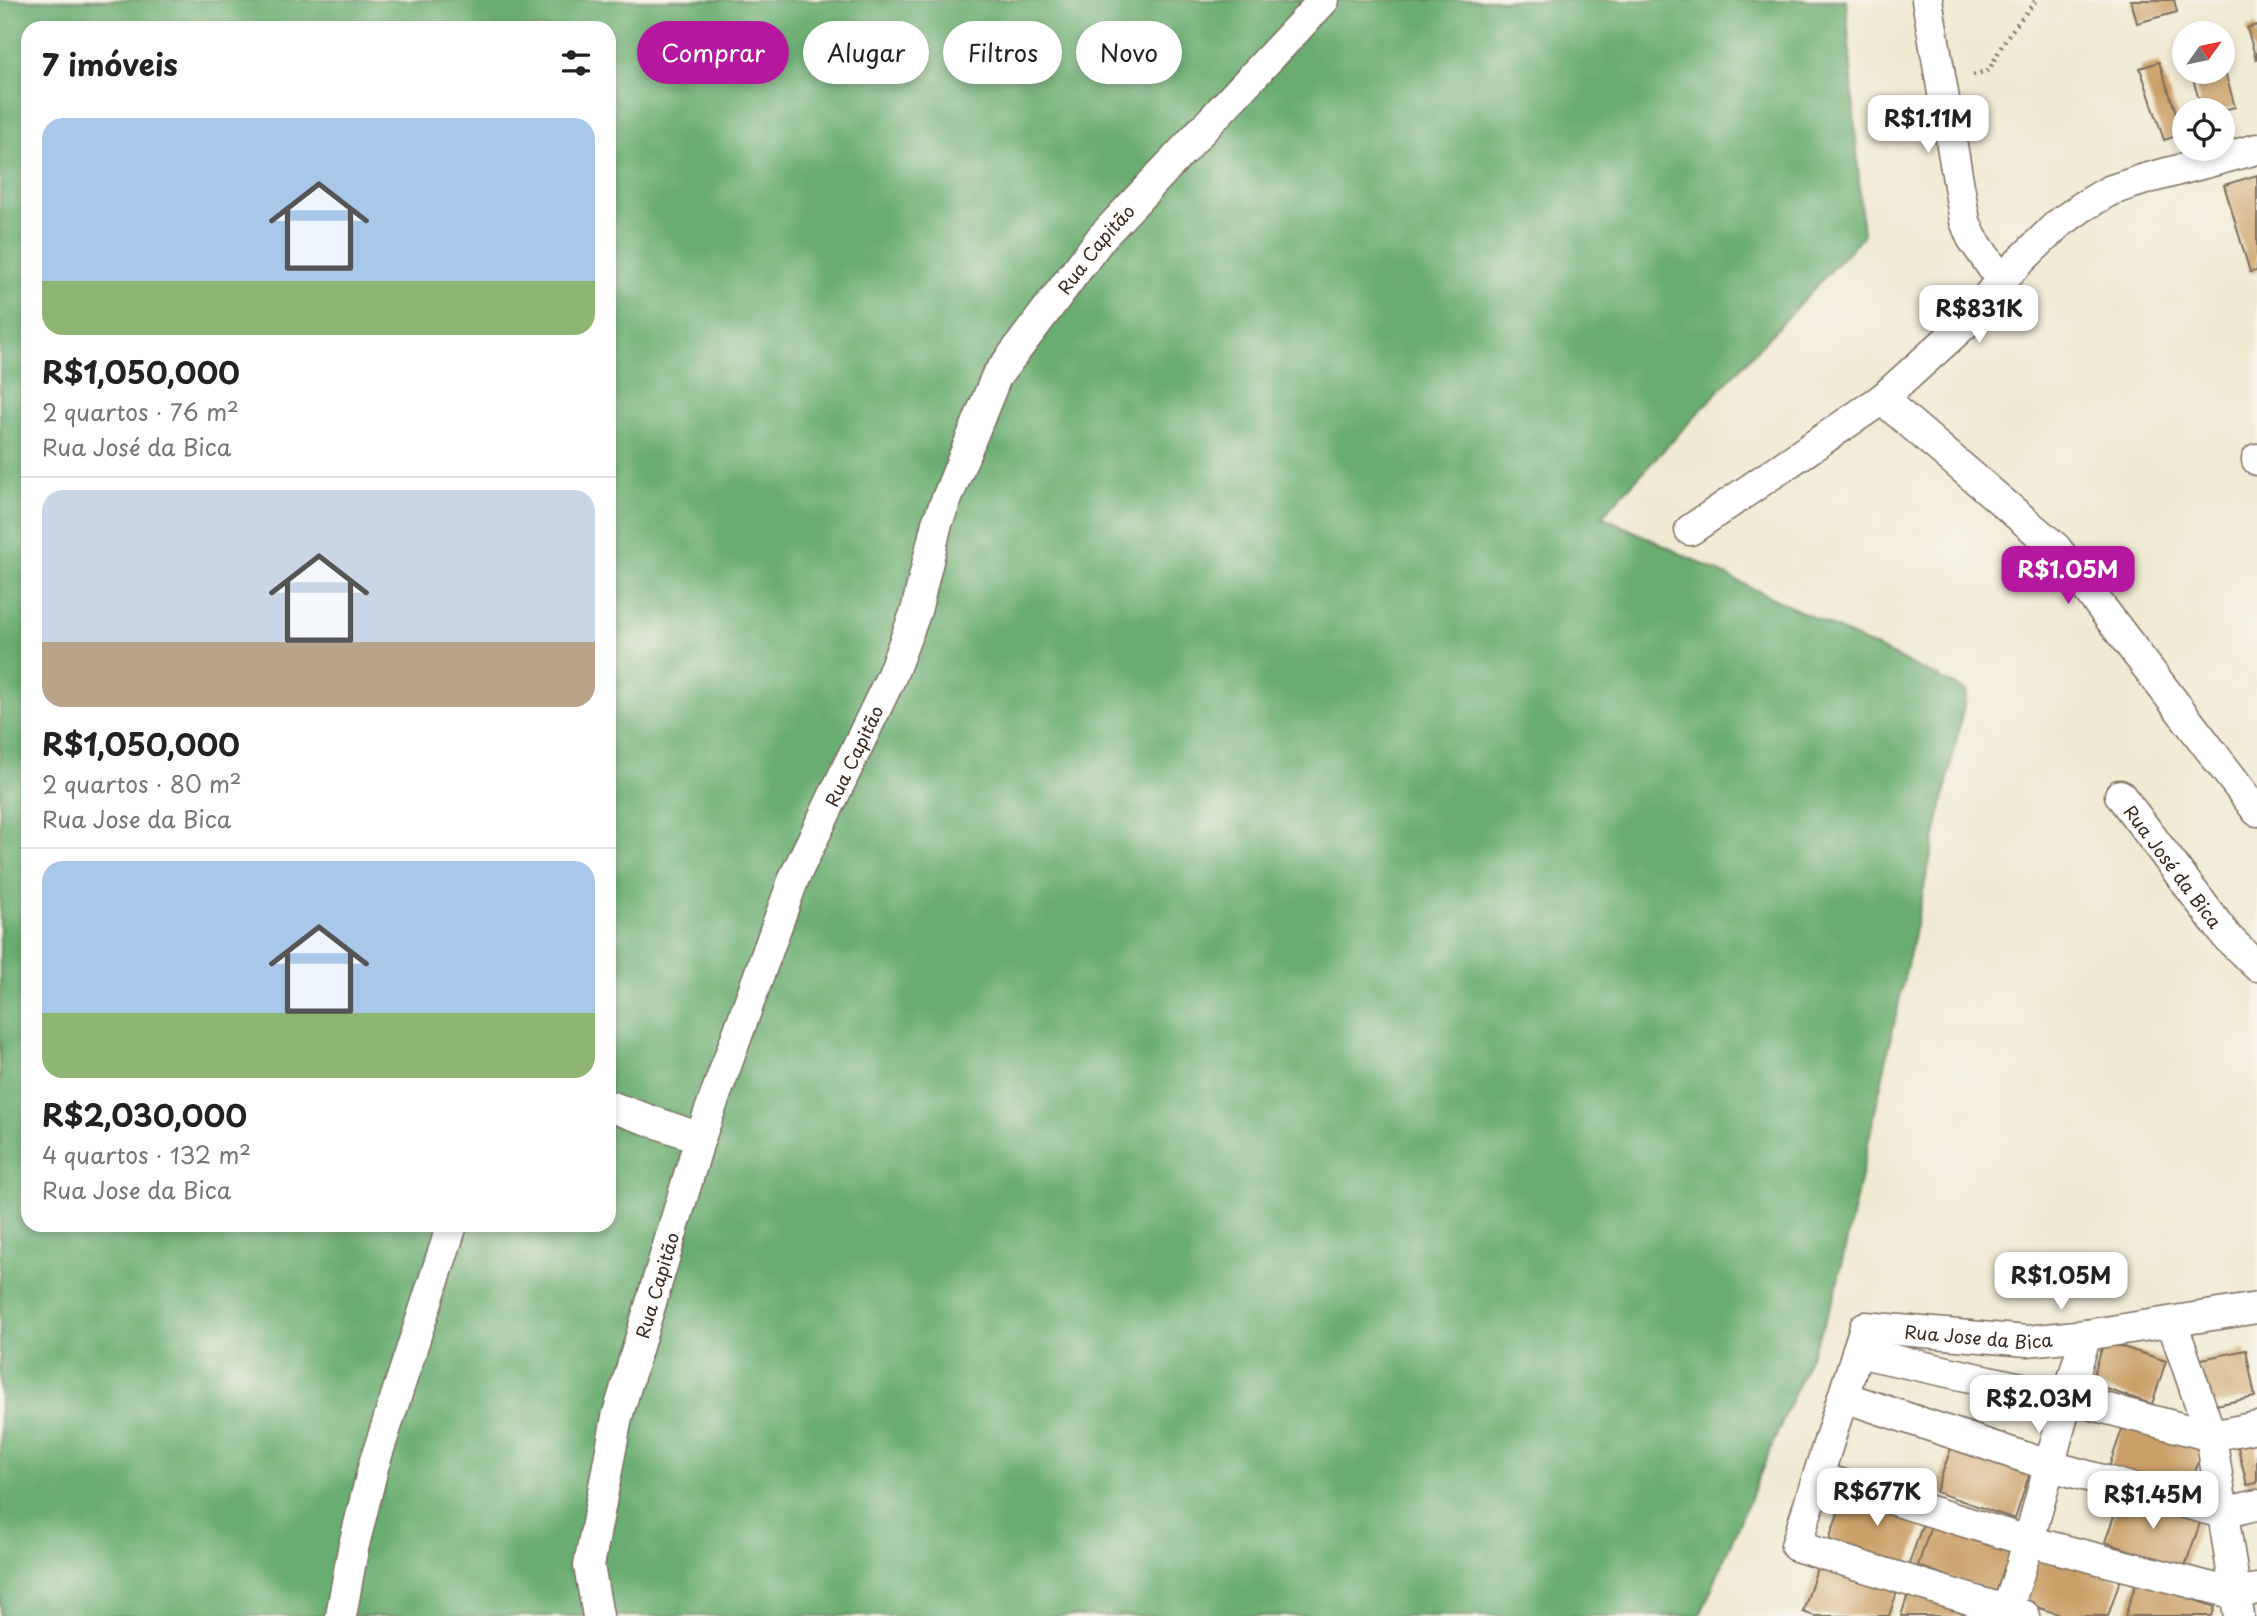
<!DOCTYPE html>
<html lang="pt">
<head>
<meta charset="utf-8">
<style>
  body { margin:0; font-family:"Playpen Sans",sans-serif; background:#f6f6f6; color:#222; height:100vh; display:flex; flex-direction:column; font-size:26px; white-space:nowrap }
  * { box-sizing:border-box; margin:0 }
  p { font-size:23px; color:#767676 }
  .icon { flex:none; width:38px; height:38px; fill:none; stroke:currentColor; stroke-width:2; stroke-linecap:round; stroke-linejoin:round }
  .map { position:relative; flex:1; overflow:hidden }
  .side { position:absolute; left:21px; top:21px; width:595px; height:1211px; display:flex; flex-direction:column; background:#fff; border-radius:21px; box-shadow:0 4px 10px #0003 }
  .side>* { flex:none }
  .top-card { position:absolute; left:637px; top:21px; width:665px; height:63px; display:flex; gap:14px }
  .needle { width:46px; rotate:57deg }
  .buttons { position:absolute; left:2172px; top:21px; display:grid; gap:14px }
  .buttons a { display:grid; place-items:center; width:63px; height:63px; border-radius:50%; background:#fff; box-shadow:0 4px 10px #0003; font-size:35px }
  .price { position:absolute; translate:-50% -60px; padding:0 16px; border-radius:14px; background:#fff; color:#222; font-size:23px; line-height:46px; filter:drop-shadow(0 2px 4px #0008) }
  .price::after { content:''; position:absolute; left:50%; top:42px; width:21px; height:16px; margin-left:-10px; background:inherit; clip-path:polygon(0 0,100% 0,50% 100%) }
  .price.on { background:#b5179e; color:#fff }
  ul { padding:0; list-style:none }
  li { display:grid; align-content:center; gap:14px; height:371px; padding:0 21px }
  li+li { border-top:2px solid #e0e0e0 }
  li span { display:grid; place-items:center; height:217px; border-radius:21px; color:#555 }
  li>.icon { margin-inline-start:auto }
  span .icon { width:126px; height:126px; fill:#fffc; stroke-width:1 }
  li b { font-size:30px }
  h2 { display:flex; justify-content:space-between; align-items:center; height:84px; padding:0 21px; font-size:30px }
  .tag { padding:0 24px; border-radius:32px; background:#fff; box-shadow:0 4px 10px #0003; font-size:24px; line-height:63px }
  .tag.on { background:#b5179e; color:#fff }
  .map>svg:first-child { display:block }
</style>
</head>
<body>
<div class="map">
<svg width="2257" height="1616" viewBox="0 0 2257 1616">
  <rect width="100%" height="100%" fill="#f7f3e8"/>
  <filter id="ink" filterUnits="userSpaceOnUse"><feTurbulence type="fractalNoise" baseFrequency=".0143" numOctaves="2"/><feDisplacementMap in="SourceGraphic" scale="14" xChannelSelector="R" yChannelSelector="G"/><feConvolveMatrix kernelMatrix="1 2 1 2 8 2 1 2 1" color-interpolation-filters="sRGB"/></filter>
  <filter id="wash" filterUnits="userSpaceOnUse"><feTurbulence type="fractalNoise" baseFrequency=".00686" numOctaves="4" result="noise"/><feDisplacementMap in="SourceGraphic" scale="28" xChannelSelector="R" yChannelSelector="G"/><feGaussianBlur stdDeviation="1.57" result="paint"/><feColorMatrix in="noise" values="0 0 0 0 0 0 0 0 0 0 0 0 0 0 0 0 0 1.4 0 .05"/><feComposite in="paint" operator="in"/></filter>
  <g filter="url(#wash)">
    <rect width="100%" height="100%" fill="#f1ead3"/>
    <path fill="#6aad72" stroke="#526c48" stroke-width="2" fill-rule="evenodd" d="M0 0H1846L1863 236 1602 516 1967 691 1834 1299 1700 1616H0ZM28 28H609V1225H28Z"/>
    <g id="blocks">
      <path fill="#cba067" d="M2131 0H2174L2177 12 2137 23Z
        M2257 25V59H2256L2247 28Z
        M2159 62 2183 134 2164 140 2140 68Z
        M2223 65 2235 107 2223 110H2202L2191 72H2222Z
        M2257 175V271L2250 272 2224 185Z
        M2104 1341 2166 1361 2152 1404 2091 1384Z
        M2246 1350 2255 1397 2206 1407 2197 1360Z
        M2125 1421 2203 1448 2187 1497 2108 1470Z
        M2257 1435V1483L2247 1485 2236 1439Z
        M1953 1442 2031 1469 2015 1519 1936 1492Z
        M1846 1490 1925 1517 1908 1567 1829 1540Z
        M2122 1493 2201 1520 2184 1569 2105 1542Z
        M1934 1516 2013 1543 1996 1593 1918 1566Z
        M2041 1553 2120 1580 2108 1616H2064L2025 1603Z
        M1819 1562 1898 1589 1889 1616H1814L1803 1612Z
        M2137 1580 2215 1607 2212 1616H2125Z
        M1910 1588 1990 1616H1901Z"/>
    </g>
  </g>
  <g filter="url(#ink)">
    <use href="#blocks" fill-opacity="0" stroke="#7b6d5d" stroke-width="2"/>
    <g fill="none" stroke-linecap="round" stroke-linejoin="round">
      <defs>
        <g id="street">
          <path d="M1927 0 1965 221 1972 238 2001 280"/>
          <path d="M1882 399 2056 548 2257 811"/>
          <path d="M2257 459V460"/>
          <path d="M1690 530 1882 399 1966 323 2001 280 2057 225 2082 207 2109 191 2145 179 2257 149"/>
          <path id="s1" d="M2120 795 2227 937 2257 966"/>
          <path d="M609 1106 700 1138"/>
          <path d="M2172 1322 2211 1436 2239 1616"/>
          <path d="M1857 1352 2066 1398 2211 1436 2257 1427"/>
          <path d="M1844 1397 2051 1466 2222 1513 2257 1505"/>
          <path d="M1818 1477 2028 1541 2236 1594 2257 1589"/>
          <path d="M341 1616 353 1549 374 1464 452 1225"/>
          <path id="s2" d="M598 1616 589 1566 617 1417 700 1138 794 878 891 677 916 611 937 523 996 377 1101 238 1324 0"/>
          <path d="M2005 1616C2037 1524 2057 1428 2086 1335"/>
          <path id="s3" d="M2025 1616 1796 1546 1865 1327 2027 1341 2086 1335 2257 1308"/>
        </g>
      </defs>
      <use href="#street" stroke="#7b6d5d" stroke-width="33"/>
      <path stroke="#7b6d5d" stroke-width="4.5" stroke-dasharray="2 5" stroke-linecap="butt" d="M1973 75 1989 70 2006 38 2036 0"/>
      <use href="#street" stroke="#fff" stroke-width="30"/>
    </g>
  </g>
  <g text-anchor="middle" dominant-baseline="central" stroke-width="5" stroke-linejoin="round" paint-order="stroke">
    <g font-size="18" fill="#3b2a1e" stroke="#f7f3e8">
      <text stroke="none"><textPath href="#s2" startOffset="1474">Rua Capitão</textPath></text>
      <text stroke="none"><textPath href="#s2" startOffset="906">Rua Capitão</textPath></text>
      <text stroke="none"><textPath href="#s1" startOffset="89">Rua José da Bica</textPath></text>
      <text stroke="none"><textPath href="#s2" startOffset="340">Rua Capitão</textPath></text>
      <text stroke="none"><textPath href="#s3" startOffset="583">Rua Jose da Bica</textPath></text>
    </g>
  </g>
</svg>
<div class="buttons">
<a><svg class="needle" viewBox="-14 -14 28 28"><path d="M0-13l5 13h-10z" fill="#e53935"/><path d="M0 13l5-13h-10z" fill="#767676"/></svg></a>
<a><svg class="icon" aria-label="locate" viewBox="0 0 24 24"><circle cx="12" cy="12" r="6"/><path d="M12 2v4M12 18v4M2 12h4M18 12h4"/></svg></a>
</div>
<b class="price" style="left:1928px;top:155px">R$1.11M</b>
<b class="price" style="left:1979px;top:345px">R$831K</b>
<b class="price on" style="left:2068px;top:606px">R$1.05M</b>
<b class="price" style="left:2061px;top:1312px">R$1.05M</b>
<b class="price" style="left:2039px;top:1435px">R$2.03M</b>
<b class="price" style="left:1877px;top:1528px">R$677K</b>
<b class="price" style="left:2153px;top:1531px">R$1.45M</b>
<div class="top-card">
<a class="tag on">Comprar</a>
<a class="tag">Alugar</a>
<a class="tag">Filtros</a>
<a class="tag">Novo</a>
</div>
<section class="side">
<h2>7 imóveis<svg class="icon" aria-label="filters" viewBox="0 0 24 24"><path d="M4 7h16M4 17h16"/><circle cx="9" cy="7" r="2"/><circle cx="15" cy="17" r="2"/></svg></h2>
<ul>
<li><span style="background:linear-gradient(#a9c7e8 75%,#8fb573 0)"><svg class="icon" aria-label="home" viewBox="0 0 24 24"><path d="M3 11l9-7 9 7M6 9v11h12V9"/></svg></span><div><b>R$1,050,000</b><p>2 quartos · 76 m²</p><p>Rua José da Bica</p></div></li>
<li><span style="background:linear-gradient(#c9d6e8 70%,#b9a48a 0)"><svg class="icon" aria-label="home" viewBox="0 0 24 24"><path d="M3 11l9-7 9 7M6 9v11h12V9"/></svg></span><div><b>R$1,050,000</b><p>2 quartos · 80 m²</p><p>Rua Jose da Bica</p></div></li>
<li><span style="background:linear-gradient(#a9c7e8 70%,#8fb573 0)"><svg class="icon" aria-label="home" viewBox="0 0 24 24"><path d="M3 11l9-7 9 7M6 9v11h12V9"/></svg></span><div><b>R$2,030,000</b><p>4 quartos · 132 m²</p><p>Rua Jose da Bica</p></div></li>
</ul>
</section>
</div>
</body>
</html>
